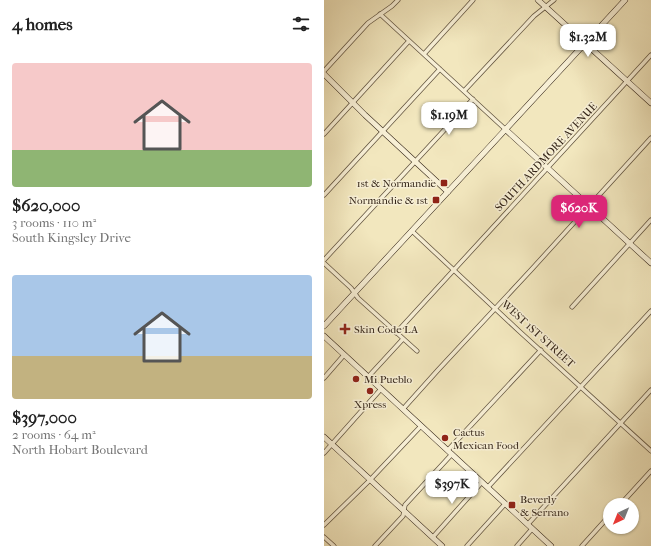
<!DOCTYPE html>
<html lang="en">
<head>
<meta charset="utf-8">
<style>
  body { margin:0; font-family:"IM FELL French Canon",serif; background:#f2f2f2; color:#222; height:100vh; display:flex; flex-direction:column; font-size:15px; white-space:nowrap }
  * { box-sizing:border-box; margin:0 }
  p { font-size:13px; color:#767676 }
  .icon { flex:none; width:22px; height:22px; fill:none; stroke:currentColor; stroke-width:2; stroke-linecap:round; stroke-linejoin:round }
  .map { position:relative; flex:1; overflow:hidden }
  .panel { display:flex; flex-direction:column; background:#fff; width:324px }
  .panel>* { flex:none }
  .needle { width:26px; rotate:223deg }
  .fabs { position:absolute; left:279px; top:498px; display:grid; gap:8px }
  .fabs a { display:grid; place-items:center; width:36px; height:36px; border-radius:50%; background:#fff; box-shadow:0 1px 3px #0004; font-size:20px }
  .price { position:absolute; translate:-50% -34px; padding:0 9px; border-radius:8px; background:#fff; color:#222; font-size:13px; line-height:26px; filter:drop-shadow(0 1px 2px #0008) }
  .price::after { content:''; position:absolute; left:50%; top:24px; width:12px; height:9px; margin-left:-6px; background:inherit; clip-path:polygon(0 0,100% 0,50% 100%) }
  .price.active { background:#db2777; color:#fff }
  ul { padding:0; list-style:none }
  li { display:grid; align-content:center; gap:8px; height:212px; padding:0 12px }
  li span { display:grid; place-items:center; height:124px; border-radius:4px; color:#555 }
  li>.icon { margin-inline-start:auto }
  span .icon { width:72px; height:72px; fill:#fffc; stroke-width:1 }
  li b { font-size:17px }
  h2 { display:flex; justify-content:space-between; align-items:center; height:48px; padding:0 12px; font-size:17px }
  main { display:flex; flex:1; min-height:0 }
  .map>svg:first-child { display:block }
</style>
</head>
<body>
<main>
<section class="panel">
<h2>4 homes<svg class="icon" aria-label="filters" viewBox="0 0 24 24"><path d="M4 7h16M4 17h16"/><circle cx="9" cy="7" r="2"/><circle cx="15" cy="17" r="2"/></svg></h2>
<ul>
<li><span style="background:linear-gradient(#f6c9c9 70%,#8fb573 0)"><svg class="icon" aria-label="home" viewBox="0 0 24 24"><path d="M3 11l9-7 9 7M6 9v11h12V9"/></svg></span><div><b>$620,000</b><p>3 rooms · 110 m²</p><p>South Kingsley Drive</p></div></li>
<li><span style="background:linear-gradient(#a9c7e8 65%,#c2b280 0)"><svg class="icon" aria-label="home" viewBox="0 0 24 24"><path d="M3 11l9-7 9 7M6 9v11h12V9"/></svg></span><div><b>$397,000</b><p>2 rooms · 64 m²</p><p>North Hobart Boulevard</p></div></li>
</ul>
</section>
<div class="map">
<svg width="327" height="546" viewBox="0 0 327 546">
  <rect width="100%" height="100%" fill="#f2e7be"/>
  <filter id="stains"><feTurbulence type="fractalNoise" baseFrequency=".005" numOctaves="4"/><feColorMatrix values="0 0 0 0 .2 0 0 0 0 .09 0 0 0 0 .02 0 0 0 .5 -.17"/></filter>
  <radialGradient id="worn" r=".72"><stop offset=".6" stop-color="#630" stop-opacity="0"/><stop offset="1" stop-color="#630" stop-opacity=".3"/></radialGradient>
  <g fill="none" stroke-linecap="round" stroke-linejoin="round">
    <defs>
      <path id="street" d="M56 14 181 129
        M100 54 149 0
        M0 71 44 23 68 6 74 0
        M140 91 210 16 230 0
        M0 134 85 41
        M0 195 116 69
        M88 231 195 331 327 451
        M0 260 149 99
        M0 263 27 288 34 298 93 351
        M248 307 327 220
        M72 333 327 55
        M44 377 79 339
        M0 378 20 355
        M79 409 114 370 207 270 327 138
        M124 450 217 350
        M0 453 57 389
        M164 487 327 311
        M296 505 327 471
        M204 524 327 390
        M0 525 46 480 97 426
        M0 537 10 546
        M109 537 158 482
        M51 546 79 516 81 505 128 454
        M143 546 181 504
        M193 546 208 529
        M258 546 286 515"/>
      <path id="secondary" d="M214 0 327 103
        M0 74 41 115 124 192
        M181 129 327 263
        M0 326 301 0
        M0 336 227 546
        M0 437 118 546"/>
    </defs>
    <use href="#street" stroke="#645642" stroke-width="5"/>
    <use href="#secondary" stroke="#342518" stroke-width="6"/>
    <use href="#street" stroke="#f7efd5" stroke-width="3.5"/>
    <use href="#secondary" stroke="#f7efd5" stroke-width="5"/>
  </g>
  <g fill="#8f2418" stroke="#f7efd5" stroke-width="1.5">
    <rect x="116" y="179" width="8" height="8" rx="2"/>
    <rect x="108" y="196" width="8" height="8" rx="2"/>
    <path d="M19 323h4v4h4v4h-4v4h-4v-4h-4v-4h4z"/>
    <circle cx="32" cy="379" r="4"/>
    <circle cx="46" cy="391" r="4"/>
    <circle cx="121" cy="438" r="4"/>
    <rect x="184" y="501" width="8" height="8" rx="2"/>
  </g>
  <g text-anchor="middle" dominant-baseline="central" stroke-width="3" stroke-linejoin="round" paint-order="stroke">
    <g font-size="11" fill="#342518" stroke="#f7efd5">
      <text transform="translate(222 157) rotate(-47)">SOUTH ARDMORE AVENUE</text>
      <text transform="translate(214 334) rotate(42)">WEST 1ST STREET</text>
    </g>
    <g font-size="11" fill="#342518" stroke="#f7efd5" text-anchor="start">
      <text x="112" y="183" text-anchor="end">1st &amp; Normandie</text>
      <text x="104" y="200" text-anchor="end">Normandie &amp; 1st</text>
      <text x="30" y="329">Skin Code LA</text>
      <text x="40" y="379">Mi Pueblo</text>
      <text x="46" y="404" text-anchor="middle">Xpress</text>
      <text x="129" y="432">Cactus<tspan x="129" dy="13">Mexican Food</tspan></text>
      <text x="196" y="499">Beverly<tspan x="196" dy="13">&amp; Serrano</tspan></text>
    </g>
  </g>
  <rect width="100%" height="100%" filter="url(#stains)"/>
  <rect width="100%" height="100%" fill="url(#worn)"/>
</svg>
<div class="fabs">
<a><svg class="needle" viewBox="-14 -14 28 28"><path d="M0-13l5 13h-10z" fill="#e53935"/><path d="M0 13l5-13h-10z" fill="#767676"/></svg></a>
</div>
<b class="price" style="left:264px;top:58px">$1.32M</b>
<b class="price" style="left:125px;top:136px">$1.19M</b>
<b class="price active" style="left:255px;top:229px">$620K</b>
<b class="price" style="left:128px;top:505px">$397K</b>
</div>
</main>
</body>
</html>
